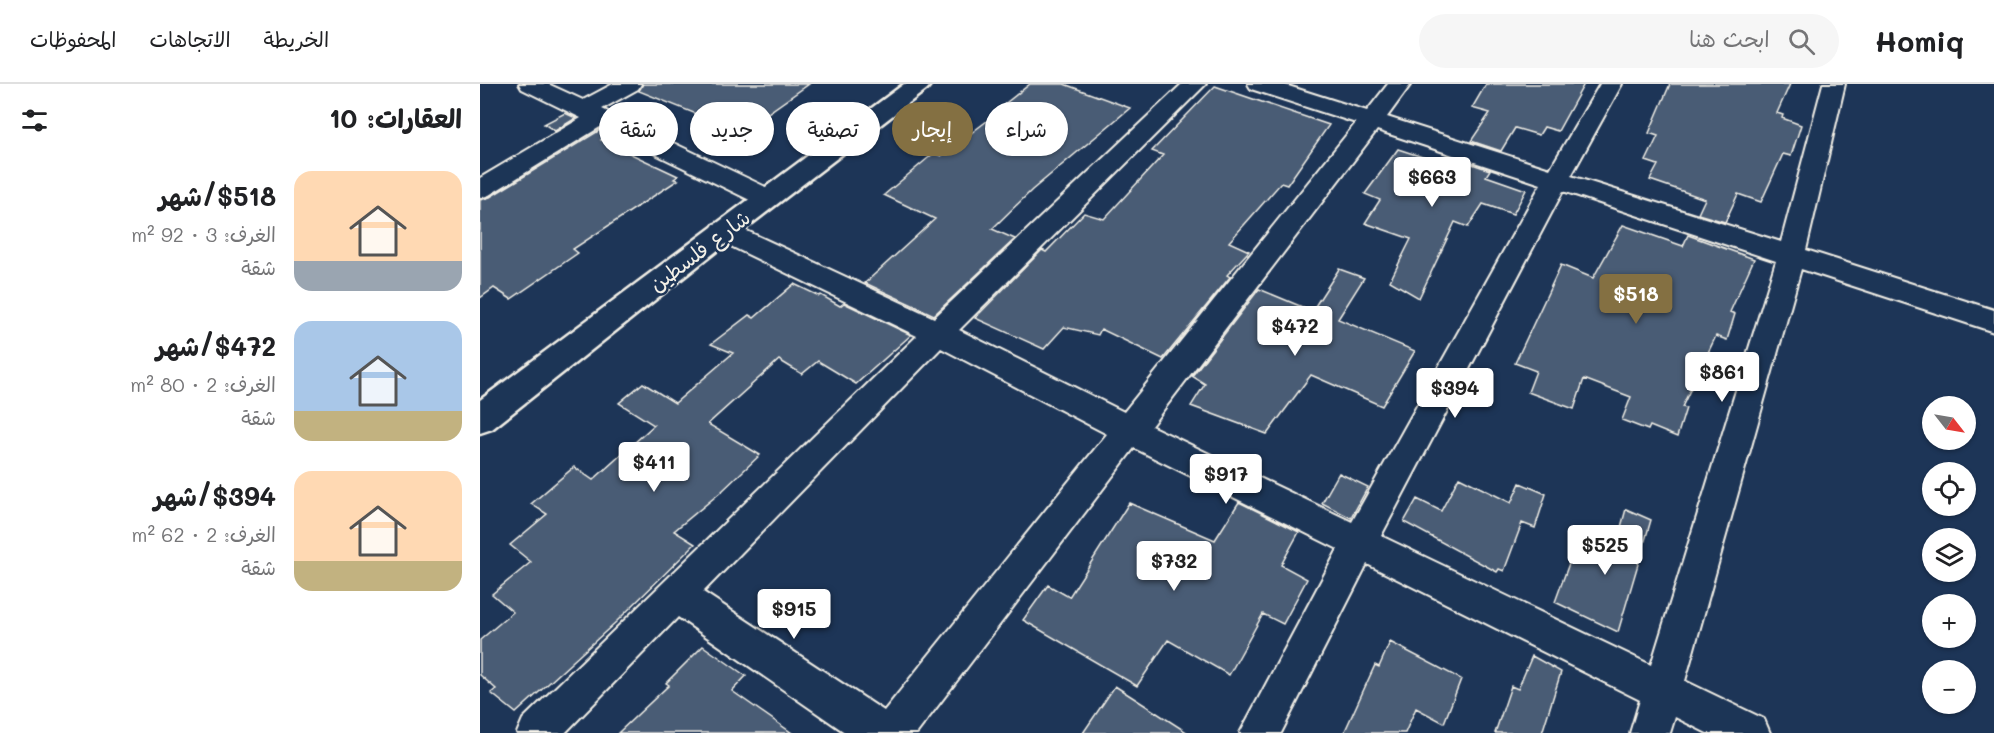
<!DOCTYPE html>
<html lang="ar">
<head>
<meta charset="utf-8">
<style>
  body { margin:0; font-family:Mali,"Playpen Sans Arabic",sans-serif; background:#f6f6f6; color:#202124; direction:rtl; height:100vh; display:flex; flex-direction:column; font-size:22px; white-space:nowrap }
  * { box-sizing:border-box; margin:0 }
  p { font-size:20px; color:#757577 }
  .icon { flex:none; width:33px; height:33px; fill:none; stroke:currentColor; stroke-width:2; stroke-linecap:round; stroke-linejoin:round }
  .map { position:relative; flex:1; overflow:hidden; direction:ltr }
  .details { display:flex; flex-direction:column; background:#fff; width:480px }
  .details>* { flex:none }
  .hud { position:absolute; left:18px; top:18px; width:570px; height:54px; direction:rtl; display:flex; gap:12px }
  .needle { width:39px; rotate:121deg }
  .buttons { position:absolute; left:1442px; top:312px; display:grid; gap:12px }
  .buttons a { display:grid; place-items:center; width:54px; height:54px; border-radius:50%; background:#fff; box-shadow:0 2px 4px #0004; font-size:30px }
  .price { position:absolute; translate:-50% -51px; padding:0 14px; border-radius:6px; background:#fff; color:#222; font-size:20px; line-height:39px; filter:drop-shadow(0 2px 3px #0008) }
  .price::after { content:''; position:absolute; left:50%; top:36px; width:18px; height:14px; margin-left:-9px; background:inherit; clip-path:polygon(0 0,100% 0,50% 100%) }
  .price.selected { background:#847042; color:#fff }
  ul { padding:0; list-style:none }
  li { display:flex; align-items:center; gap:18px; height:150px; padding:0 18px }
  li span { display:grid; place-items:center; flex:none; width:168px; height:120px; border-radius:18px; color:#555 }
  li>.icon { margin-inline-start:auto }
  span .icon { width:72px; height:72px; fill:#fffc; stroke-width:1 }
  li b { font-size:26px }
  h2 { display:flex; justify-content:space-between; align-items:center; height:72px; padding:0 18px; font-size:26px }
  .pill { padding:0 21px; border-radius:27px; background:#fff; box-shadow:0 2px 4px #0004; font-size:21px; line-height:54px }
  .pill.selected { background:#847042; color:#fff }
  header { display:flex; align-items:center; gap:36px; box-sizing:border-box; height:84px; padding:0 30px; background:#fff; border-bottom:2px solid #e0e0e0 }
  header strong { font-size:28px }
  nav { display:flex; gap:33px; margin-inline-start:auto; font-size:21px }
  .search { width:420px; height:54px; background:#f6f6f6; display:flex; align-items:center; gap:15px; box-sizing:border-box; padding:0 21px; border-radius:33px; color:#757577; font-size:22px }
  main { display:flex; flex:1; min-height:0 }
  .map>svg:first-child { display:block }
</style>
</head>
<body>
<header>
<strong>Homiq</strong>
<div class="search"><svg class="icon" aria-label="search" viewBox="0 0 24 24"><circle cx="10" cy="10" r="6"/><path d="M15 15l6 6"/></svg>ابحث هنا</div>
<nav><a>الخريطة</a><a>الاتجاهات</a><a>المحفوظات</a></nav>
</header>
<main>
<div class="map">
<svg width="1514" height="649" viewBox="0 0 1514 649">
  <rect width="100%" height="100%" fill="#1d3557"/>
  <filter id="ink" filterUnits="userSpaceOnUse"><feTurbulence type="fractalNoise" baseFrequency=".0167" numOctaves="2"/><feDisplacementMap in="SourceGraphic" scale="12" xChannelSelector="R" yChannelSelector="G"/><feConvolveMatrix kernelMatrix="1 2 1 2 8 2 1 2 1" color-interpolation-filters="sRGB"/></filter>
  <g filter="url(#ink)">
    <path fill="#485b74" stroke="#f4f1e8" stroke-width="1.5" d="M163 0H329L261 48 159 7Z
      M550 0H584L650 24 552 106 512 145 535 155 454 231 385 199 455 135 404 111 454 69 461 72 524 24 522 22Z
      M1006 0H1104L1078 47 1064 43 1059 51 1035 44 1021 67 991 57 1010 29 992 24Z
      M1190 0H1310L1297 29 1303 31 1302 34 1321 41 1311 72 1303 70 1281 118 1258 110 1245 138 1218 130 1225 115 1170 96 1178 81 1166 77 1178 52 1169 49Z
      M735 2 849 41 807 101 801 99 749 158 769 167 747 191 750 193 683 275 621 245 618 251 584 243 564 265 495 234 562 166 566 168 604 129 624 135 683 71 672 67Z
      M85 29 96 34 75 47 64 40Z
      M120 46 130 50 121 56 198 92 194 95 198 96 93 165 98 169 31 215 14 204 0 214V116L10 113Z
      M918 65 973 83 980 76 1010 86 1006 92 1046 106 1033 130 1003 120 988 143 975 138 939 214 910 197 931 155 885 139 900 116 885 110Z
      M1143 141 1203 162 1208 151 1274 175 1250 228 1255 230 1247 256 1236 252 1202 323 1206 324 1197 353 1170 342 1168 346 1142 336 1151 313 1104 295 1094 325 1048 308 1056 287 1035 279 1081 181 1113 194Z
      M859 185 884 194 858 235 935 267 902 322 831 291 787 350 711 322 725 300 712 292 779 205 832 227Z
      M314 200 339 212 341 211 360 222 364 219 431 251 376 300 338 277 322 290 299 276 228 340 280 371 241 408 194 447 215 460 136 538 36 629 11 609 16 605 0 591V556L33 528 12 510 51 478 30 461 67 430 51 420 94 383 113 396 174 341 139 319 163 299 195 319 253 269 231 260 269 231 274 234Z
      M859 389 888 403 871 434 842 419Z
      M979 393 1031 419 1040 399 1066 410 1055 444 1042 439 1024 487 1019 485 1017 488 924 438 937 415 961 427Z
      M759 418 819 448 801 481 827 495 803 540 783 530 749 591 688 556 657 602 543 536 568 501 589 513 649 419 735 456Z
      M1146 425 1171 436 1138 548 1075 518 1096 460 1132 476Z
      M910 558 981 595 964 639 936 624 925 649H864L895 581 899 583Z
      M223 562 266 592 252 607 312 649H138L189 601 186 599Z
      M1052 572 1081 588 1062 649H1015L1031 602 1038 605Z
      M635 602 708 649H603Z"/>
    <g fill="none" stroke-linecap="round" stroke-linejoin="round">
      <defs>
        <path id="minor" d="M39 0H68L103 16 133 0H161L158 5 122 25 296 108 300 114 296 120 287 123 278 120 120 43 9 111 0 114V94L101 34 42 5Z
          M702 0H726L479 246 644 328 876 39 771 5 768 0H802L887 27 908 0H931L907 33 1070 85 1120 0H1142L1091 92 1301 158 1343 0H1365L1326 166 1514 226V248L1321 185 1205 597 1284 635 1290 649H1227L1195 633 1190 649H1150L1160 616 887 480 801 649H760L858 465 654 364 437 649H366L198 533 85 649H37L43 635 437 252 234 154 230 147 234 140 243 138 252 140 454 234ZM897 46 1061 100 872 438 671 342ZM1083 107 1296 177 1171 581 901 452ZM461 264 627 350 404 627 223 508Z"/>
        <path id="tertiary" d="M424 0H451L447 5 253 154 12 345 0 349V316Z"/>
      </defs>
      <use href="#minor" stroke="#f4f1e8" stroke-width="4"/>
      <use href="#tertiary" stroke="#f4f1e8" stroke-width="5"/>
      <use href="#minor" fill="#1d3557" fill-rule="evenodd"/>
      <use href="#tertiary" fill="#1d3557" fill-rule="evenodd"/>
    </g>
  </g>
  <g text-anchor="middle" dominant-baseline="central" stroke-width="5" stroke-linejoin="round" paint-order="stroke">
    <g font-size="21" fill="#f4f1e8" stroke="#1d3557">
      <text transform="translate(219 166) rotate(-37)">شارع فلسطين</text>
    </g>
  </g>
</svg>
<div class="buttons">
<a><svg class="needle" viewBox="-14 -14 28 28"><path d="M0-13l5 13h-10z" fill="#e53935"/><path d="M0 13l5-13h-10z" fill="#757577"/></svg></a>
<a><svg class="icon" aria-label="locate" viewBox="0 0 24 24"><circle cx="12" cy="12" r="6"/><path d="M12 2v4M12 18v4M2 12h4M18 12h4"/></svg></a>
<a><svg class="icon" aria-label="layers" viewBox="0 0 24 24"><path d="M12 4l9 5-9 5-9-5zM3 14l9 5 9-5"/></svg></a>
<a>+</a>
<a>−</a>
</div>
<b class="price" style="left:952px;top:124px">$663</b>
<b class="price selected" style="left:1156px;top:241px">$518</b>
<b class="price" style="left:815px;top:273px">$472</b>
<b class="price" style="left:1242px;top:319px">$861</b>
<b class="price" style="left:975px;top:335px">$394</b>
<b class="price" style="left:174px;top:409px">$411</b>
<b class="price" style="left:746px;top:421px">$917</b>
<b class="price" style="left:1125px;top:492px">$525</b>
<b class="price" style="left:694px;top:508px">$732</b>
<b class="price" style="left:314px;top:556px">$915</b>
<div class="hud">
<a class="pill">شراء</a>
<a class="pill selected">إيجار</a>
<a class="pill">تصفية</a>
<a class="pill">جديد</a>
<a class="pill">شقة</a>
</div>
</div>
<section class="details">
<h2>العقارات: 10<svg class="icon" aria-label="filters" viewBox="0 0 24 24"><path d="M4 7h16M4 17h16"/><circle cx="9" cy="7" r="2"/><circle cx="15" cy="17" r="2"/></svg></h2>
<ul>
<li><span style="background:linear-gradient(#ffd9b3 75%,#9aa5b1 0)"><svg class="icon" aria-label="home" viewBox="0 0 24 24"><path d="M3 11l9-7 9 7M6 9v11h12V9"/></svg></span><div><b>$518/شهر</b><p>الغرف: 3 · 92 m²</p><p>شقة</p></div></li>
<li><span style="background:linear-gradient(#a9c7e8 75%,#c2b280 0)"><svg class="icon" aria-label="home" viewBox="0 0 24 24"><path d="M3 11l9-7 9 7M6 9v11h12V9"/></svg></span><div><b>$472/شهر</b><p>الغرف: 2 · 80 m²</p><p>شقة</p></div></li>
<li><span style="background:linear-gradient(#ffd9b3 75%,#c2b280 0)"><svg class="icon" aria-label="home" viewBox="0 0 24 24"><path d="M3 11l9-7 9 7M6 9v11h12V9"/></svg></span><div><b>$394/شهر</b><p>الغرف: 2 · 62 m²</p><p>شقة</p></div></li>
</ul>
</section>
</main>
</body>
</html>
